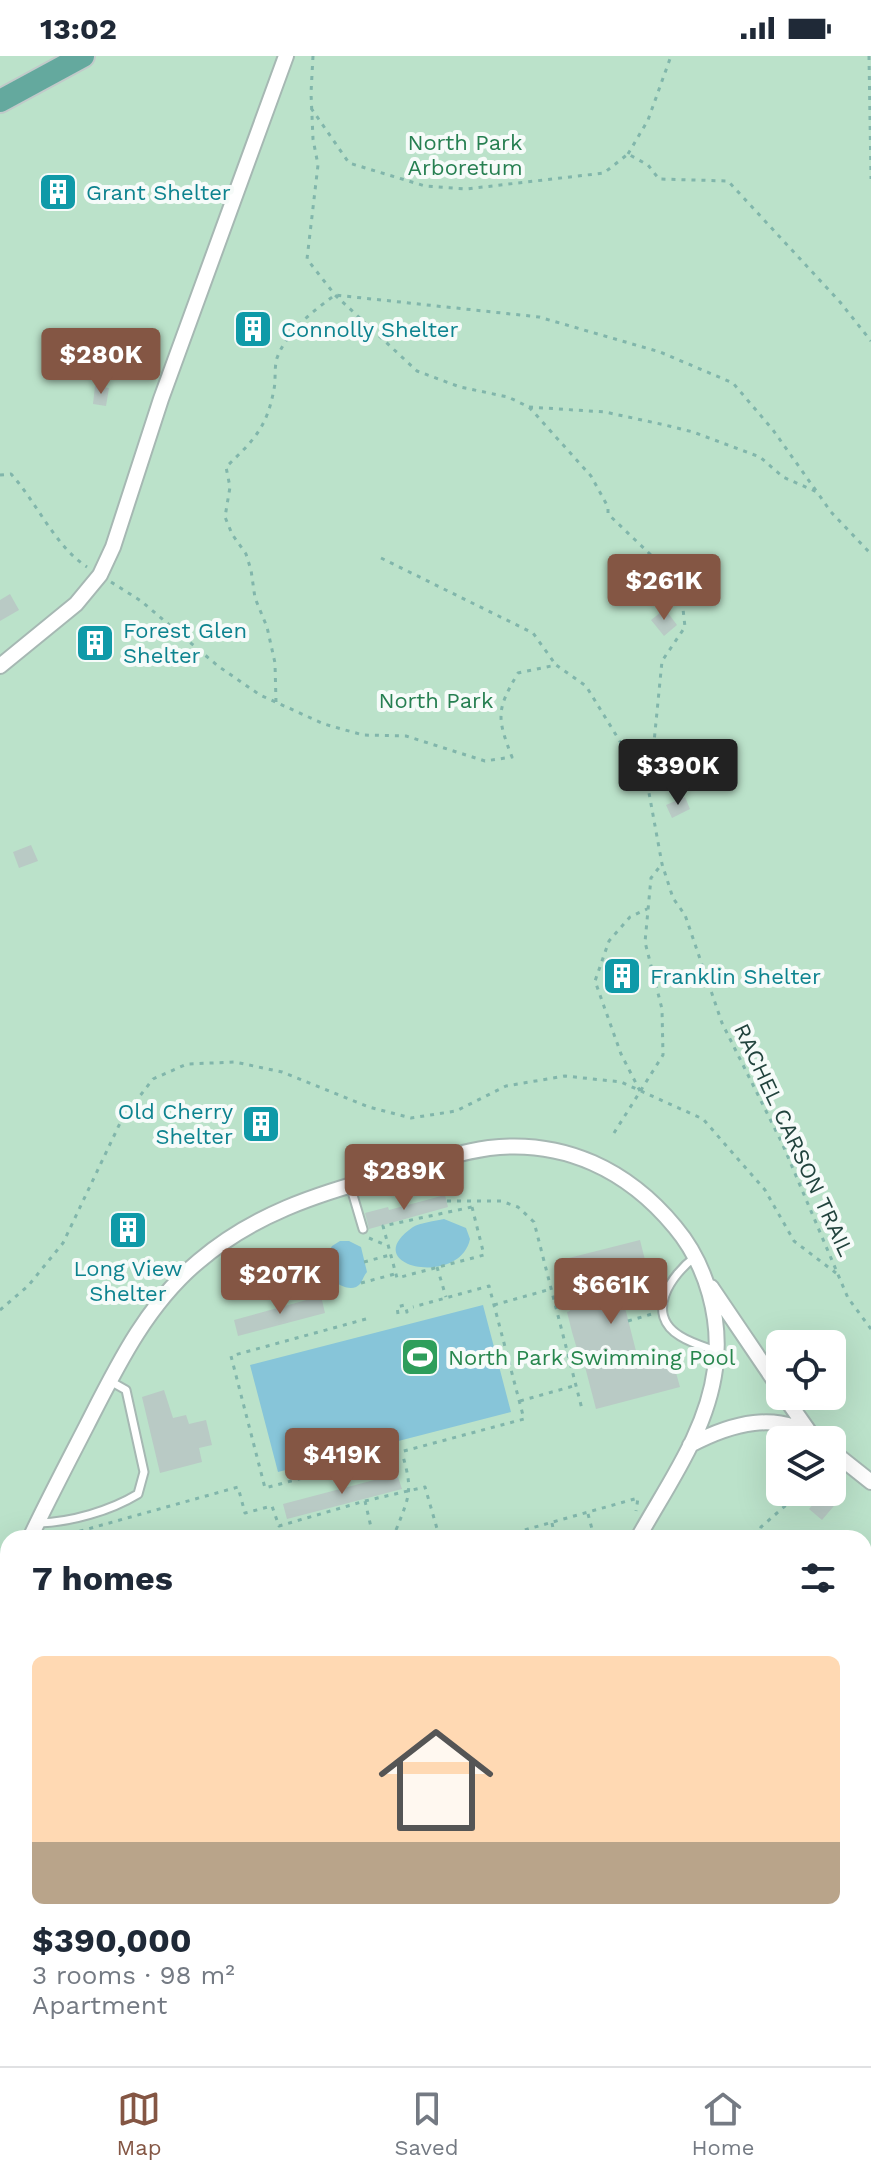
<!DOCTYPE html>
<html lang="en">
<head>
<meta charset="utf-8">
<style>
  body { margin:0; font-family:"Work Sans",sans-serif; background:#f6f6f7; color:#1f2937; height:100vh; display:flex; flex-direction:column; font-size:30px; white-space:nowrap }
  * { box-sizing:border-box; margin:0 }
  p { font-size:26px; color:#747a83 }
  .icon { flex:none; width:44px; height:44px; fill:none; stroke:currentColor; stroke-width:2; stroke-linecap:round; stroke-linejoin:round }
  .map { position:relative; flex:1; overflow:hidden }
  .details { position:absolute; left:0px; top:1474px; width:872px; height:536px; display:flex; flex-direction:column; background:#fff; border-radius:24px 24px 0 0; box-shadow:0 8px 32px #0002 }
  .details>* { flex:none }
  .fabs { position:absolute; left:766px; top:1274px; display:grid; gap:16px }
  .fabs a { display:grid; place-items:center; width:80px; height:80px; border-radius:12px; background:#fff; box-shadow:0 8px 32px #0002; font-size:40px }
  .price { position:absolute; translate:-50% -68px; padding:0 18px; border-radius:8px; background:#845644; color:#fff; font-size:26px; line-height:52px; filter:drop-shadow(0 2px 4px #0008) }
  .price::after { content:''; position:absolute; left:50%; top:48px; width:24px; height:18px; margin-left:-12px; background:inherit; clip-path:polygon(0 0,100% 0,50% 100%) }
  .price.on { background:#222; color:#fff }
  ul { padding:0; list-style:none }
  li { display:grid; align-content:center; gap:16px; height:424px; padding:0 32px }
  li span { display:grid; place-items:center; height:248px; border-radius:12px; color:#555 }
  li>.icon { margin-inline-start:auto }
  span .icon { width:144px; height:144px; fill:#fffc; stroke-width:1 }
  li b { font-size:34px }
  h2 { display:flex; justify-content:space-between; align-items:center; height:96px; padding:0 32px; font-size:34px }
  .status { display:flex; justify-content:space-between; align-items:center; height:56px; padding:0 40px; background:#fff; direction:ltr }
  .status svg { height:22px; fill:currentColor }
  .tab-bar { display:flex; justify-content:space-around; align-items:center; height:112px; border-top:2px solid #e0e1e3; background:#fff; font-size:22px; color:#747a83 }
  .tab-bar a { display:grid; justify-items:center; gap:4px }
  .tab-bar .on { color:#845644 }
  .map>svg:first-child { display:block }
</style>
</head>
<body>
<div class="status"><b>13:02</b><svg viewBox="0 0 49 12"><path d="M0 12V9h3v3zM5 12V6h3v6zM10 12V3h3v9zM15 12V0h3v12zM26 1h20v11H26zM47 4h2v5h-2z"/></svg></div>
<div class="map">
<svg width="871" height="2010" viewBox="0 0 871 2010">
  <rect width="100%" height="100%" fill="#e4efeb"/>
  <path fill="#bbe2ca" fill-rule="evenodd" d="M0 0H871V2010H0ZM780 1288H832V1340H780ZM780 1384H832V1436H780ZM8 1482H864V2002H8Z"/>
  <path fill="#87c5d9" d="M444 1163 466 1172 470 1183C460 1232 355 1211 413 1171 420 1167 435 1165 444 1163Z
    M340 1185H349L361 1191 367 1216C364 1219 363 1223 361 1227 352 1238 339 1228 332 1225L326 1200 332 1190Z
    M483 1249 511 1356 278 1416 250 1309Z"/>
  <path fill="#b9cac5" d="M67 128 69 142 49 145 46 131Z
    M255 260 266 271 252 285 241 274Z
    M95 330 109 332 106 350 93 348Z
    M10 538 19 554 0 565V544Z
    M665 553 677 569 664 580 651 564Z
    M101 571 112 586 90 602 78 588Z
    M685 741 690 753 672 762 666 749Z
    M31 789 38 805 19 812 13 796Z
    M608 910H636L637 930H608Z
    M269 1056 275 1072 253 1080 247 1064Z
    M445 1139 448 1151 369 1173 365 1157 388 1151 389 1154Z
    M126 1162 138 1169 129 1185 117 1178Z
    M640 1184 649 1220 619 1228 638 1303 670 1295 680 1331 596 1353 583 1303H580L572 1276 567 1256 570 1255 557 1205Z
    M321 1240 325 1257 238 1280 234 1264Z
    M164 1334 173 1362 186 1359 189 1368 206 1364 212 1389 199 1392 202 1406 160 1417 142 1341Z
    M397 1418 402 1433 287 1463 283 1448Z
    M824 1436H830L839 1444 822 1464 809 1453Z"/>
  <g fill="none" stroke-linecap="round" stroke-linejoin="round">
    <defs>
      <path id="lane" d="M350 1129 363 1173
        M695 1201C671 1219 644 1258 680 1280 691 1287 705 1291 716 1295
        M39 1467C71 1466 110 1455 138 1438L144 1416 126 1334 110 1325
        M0 1731 8 1729
        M0 1808 8 1807"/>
      <path id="street" d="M0 610 76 548 100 519 113 491 161 343 286 0
        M711 1231 780 1333
        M784 1340 810 1377
        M690 1389C730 1368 778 1353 818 1384
        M832 1395 871 1426
        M30 1482C48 1444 68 1406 87 1369 117 1310 147 1248 199 1205 253 1159 316 1138 384 1120 418 1110 454 1097 489 1092 564 1083 628 1114 675 1171 707 1209 722 1264 715 1313 707 1375 668 1428 638 1482
        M0 1545 8 1528
        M0 1835 8 1834
        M341 2010 346 2002"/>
      <path id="secondary" d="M0 1939 8 1946
        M72 2002 81 2010"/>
      <path id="primary" d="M0 45 83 0"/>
    </defs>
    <use href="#lane" stroke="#a6b8b3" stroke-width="11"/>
    <use href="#street" stroke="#a6b8b3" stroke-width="18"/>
    <use href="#secondary" stroke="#a1bcb5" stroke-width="24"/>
    <use href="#primary" stroke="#c1cac9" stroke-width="26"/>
    <path stroke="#81b6ab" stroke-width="3" stroke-dasharray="4 6" stroke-linecap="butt" d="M313 0 311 37 313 83 318 109 307 203 335 239 417 315 460 331 508 341 529 351 591 420 608 451V458L652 500 682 544 685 571 662 605 649 737 662 808 673 842 685 859 722 967 782 1087 848 1242 871 1273
      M869 0 871 123
      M311 52 349 107 425 130 466 133 604 117 628 98 648 109 659 123 728 125 840 246 871 285
      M628 98 648 64 671 0
      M529 351 605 356 665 369 693 376 760 401 783 421 817 436 831 456 871 498
      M0 419 11 418C38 448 54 489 87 511
      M381 502 533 577 556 609
      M111 526 141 545 218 610 260 639 324 668 363 679 406 680 485 705 512 701C496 660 497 653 518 617L556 609 586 630 632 705 649 736
      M276 646 275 607 267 571 255 542 251 514 246 498 232 478 225 461 230 431 226 411C253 385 267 372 274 333 276 324 274 312 277 302 287 275 313 255 335 239L539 261 660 296 733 327 773 374 817 436
      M640 1035 621 998 595 925 609 885 630 861 647 853
      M614 1077 663 999 662 953 645 886 651 822 661 809
      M447 1145H501L518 1151 534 1166 582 1353
      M472 1151 484 1199 397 1222 383 1170Z
      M369 1182 388 1190
      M364 1206 390 1199
      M437 1211 446 1241
      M361 1227 395 1218
      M494 1249 551 1233
      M0 1254 28 1230 63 1187 122 1063 153 1023 187 1008 235 1006 282 1016 369 1051 411 1062 456 1055 506 1030 565 1020 621 1026 703 1063 765 1134 794 1185 836 1217
      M398 1258 397 1251 405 1249 407 1256H401
      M366 1263 231 1300 265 1432 524 1363 489 1230 413 1251
      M628 1265 652 1258
      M520 1345 577 1329
      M365 1445 373 1480
      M588 1458 592 1473
      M552 1467 555 1482
      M396 1474C410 1439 413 1434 402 1397
      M51 1480 55 1482 77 1476 238 1431 245 1457 272 1450 279 1470 365 1445 425 1431 438 1476 449 1482
      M496 1482 638 1442 636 1455
      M758 1482 761 1471 801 1436
      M864 1939H871
      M498 2010 499 2002"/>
    <use href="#lane" stroke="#fff" stroke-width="7"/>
    <use href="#street" stroke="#fff" stroke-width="14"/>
    <use href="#secondary" stroke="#fff" stroke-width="20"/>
    <use href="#primary" stroke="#64a99e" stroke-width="22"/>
  </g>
  <defs>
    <symbol id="building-square" viewBox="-11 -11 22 22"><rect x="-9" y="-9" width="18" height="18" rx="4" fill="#0f9aa8" stroke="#f6fbf9"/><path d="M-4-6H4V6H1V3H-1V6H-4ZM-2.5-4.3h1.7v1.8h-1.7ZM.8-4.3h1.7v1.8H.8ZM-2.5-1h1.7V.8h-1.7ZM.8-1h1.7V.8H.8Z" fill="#fff"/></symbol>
    <symbol id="stadium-square" viewBox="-11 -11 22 22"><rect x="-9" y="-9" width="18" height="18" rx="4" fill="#2e9e5b" stroke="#f6fbf9"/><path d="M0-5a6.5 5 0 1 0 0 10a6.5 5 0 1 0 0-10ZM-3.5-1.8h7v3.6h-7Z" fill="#fff"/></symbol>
  </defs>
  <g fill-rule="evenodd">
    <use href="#building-square" x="36" y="114" width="44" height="44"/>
    <use href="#building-square" x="231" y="251" width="44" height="44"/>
    <use href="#building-square" x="73" y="565" width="44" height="44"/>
    <use href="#building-square" x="600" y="898" width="44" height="44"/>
    <use href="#building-square" x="239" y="1046" width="44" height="44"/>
    <use href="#building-square" x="106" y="1152" width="44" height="44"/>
    <use href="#stadium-square" x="398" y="1279" width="44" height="44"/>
  </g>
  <g text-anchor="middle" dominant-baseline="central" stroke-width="8" stroke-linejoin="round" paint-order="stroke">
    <g font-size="22" fill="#267f51" stroke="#f6fbf9">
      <text x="465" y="86">North Park<tspan x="465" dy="25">Arboretum</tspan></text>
      <text x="436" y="644">North Park</text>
    </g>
    <g font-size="22" fill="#0d838f" stroke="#f6fbf9" text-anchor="start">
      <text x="86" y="136">Grant Shelter</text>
      <text x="281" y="273">Connolly Shelter</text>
      <text x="123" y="574">Forest Glen<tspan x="123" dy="25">Shelter</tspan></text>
      <text x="650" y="920">Franklin Shelter</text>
      <text x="233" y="1055" text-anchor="end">Old Cherry<tspan x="233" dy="25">Shelter</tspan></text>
      <text x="128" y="1212" text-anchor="middle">Long View<tspan x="128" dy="25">Shelter</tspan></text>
    </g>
    <g font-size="22" fill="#21433d" stroke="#f6fbf9">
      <text transform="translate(794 1084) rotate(65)">RACHEL CARSON TRAIL</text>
    </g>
    <g font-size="22" fill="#27864d" stroke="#f6fbf9" text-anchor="start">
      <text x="448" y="1301">North Park Swimming Pool</text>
    </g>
  </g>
</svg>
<div class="fabs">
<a><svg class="icon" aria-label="locate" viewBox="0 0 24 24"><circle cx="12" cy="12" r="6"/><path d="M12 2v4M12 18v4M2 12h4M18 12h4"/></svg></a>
<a><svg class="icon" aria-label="layers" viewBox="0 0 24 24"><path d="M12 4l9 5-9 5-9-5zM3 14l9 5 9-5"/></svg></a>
</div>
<b class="price" style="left:101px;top:340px">$280K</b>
<b class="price" style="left:664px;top:566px">$261K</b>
<b class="price on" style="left:678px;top:751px">$390K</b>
<b class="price" style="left:404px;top:1156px">$289K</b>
<b class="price" style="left:280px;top:1260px">$207K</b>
<b class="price" style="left:611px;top:1270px">$661K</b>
<b class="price" style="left:342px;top:1440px">$419K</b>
<section class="details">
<h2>7 homes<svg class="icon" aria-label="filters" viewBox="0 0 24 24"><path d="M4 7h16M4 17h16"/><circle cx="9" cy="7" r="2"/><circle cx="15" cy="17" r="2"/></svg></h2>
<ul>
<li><span style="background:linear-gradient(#ffd9b3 75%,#b9a48a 0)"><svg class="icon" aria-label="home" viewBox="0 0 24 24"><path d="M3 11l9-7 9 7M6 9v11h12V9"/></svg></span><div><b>$390,000</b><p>3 rooms · 98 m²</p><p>Apartment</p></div></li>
</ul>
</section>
</div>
<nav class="tab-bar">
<a class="on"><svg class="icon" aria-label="map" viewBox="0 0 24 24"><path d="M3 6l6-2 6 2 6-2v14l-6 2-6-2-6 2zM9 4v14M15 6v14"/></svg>Map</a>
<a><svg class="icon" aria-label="saved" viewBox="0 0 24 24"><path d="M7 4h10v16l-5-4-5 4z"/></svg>Saved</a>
<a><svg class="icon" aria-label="home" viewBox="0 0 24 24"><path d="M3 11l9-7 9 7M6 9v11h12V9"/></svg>Home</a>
</nav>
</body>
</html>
